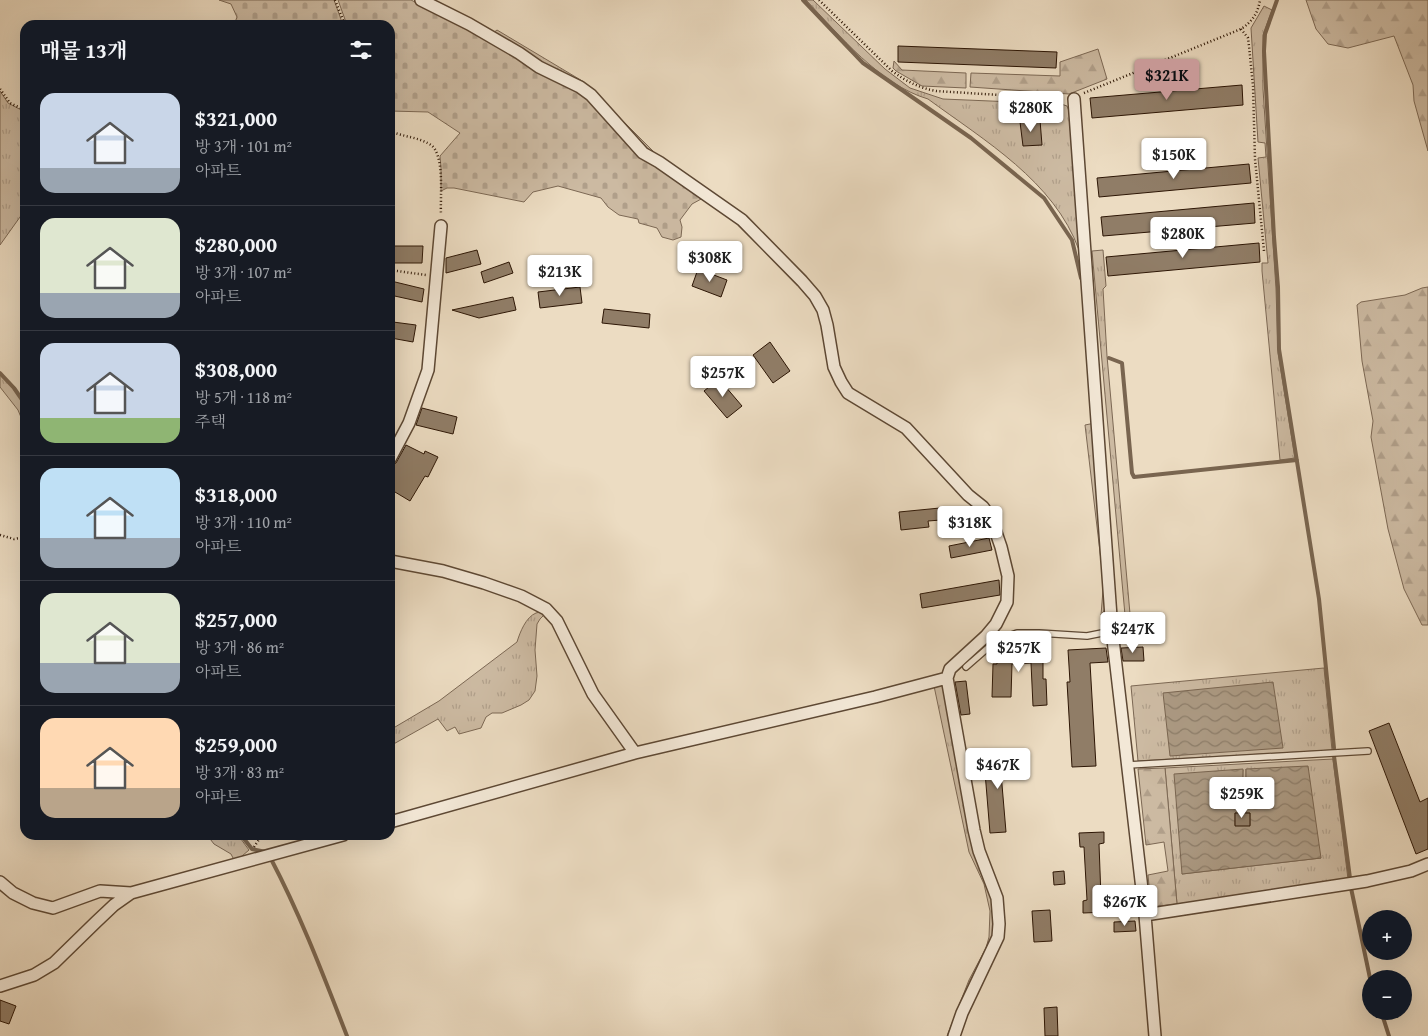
<!DOCTYPE html>
<html lang="ko">
<head>
<meta charset="utf-8">
<style>
  body { margin:0; font-family:"Gentium Book Plus","Noto Serif KR",serif; background:#242831; color:#f1f3f6; height:100vh; display:flex; flex-direction:column; font-size:19px; white-space:nowrap }
  * { box-sizing:border-box; margin:0 }
  p { font-size:16px; color:#9ea1a6 }
  .icon { flex:none; width:28px; height:28px; fill:none; stroke:currentColor; stroke-width:2; stroke-linecap:round; stroke-linejoin:round }
  .map { position:relative; flex:1; overflow:hidden }
  .side { position:absolute; left:20px; top:20px; width:375px; height:820px; display:flex; flex-direction:column; background:#171b24; border-radius:15px; box-shadow:0 5px 20px #0002 }
  .side>* { flex:none }
  .controls { position:absolute; left:1362px; top:910px; display:grid; gap:10px }
  .controls a { display:grid; place-items:center; width:50px; height:50px; border-radius:50%; background:#171b24; box-shadow:0 5px 20px #0002; font-size:25px }
  .price { position:absolute; translate:-50% -42px; padding:0 11px; border-radius:5px; background:#fff; color:#222; font-size:16px; line-height:32px; filter:drop-shadow(0 1px 2px #0008) }
  .price::after { content:''; position:absolute; left:50%; top:30px; width:15px; height:11px; margin-left:-8px; background:inherit; clip-path:polygon(0 0,100% 0,50% 100%) }
  .price.selected { background:#c59692; color:#111 }
  ul { padding:0; list-style:none }
  li { display:flex; align-items:center; gap:15px; height:125px; padding:0 20px }
  li+li { border-top:1px solid #363941 }
  li span { display:grid; place-items:center; flex:none; width:140px; height:100px; border-radius:15px; color:#555 }
  li>.icon { margin-inline-start:auto }
  span .icon { width:60px; height:60px; fill:#fffc; stroke-width:1 }
  li b { font-size:21px }
  h2 { display:flex; justify-content:space-between; align-items:center; height:60px; padding:0 20px; font-size:21px }
  .map>svg:first-child { display:block }
</style>
</head>
<body>
<div class="map">
<svg width="1428" height="1036" viewBox="0 0 1428 1036">
  <defs>
    <pattern id="grass-tufts" width="24" height="20" patternUnits="userSpaceOnUse" patternTransform="scale(1.25)"><rect width="24" height="20" fill="#ccbaa2"/><path d="M3 7l-1-3M5 7V3M7 7l1-3M15 17l-1-3M17 17v-4M19 17l1-3" fill="none" stroke="#b09f8a"/></pattern>
    <pattern id="forest-firs" width="22" height="20" patternUnits="userSpaceOnUse" patternTransform="scale(1.25)"><rect width="22" height="20" fill="#ccbaa2"/><path d="M5 1l3.5 6h-7zM16 11l3.5 6h-7z" fill="#b09f8a"/></pattern>
    <pattern id="cemetery-stones" width="16" height="16" patternUnits="userSpaceOnUse" patternTransform="scale(1.25)"><rect width="16" height="16" fill="#ccbaa2"/><path d="M2 7V4a2 2 0 0 1 4 0v3zM10 15v-3a2 2 0 0 1 4 0v3z" fill="#b09f8a"/></pattern>
    <pattern id="water-waves" width="16" height="10" patternUnits="userSpaceOnUse" patternTransform="scale(1.25)"><rect width="16" height="10" fill="#ab9982"/><path d="M0 5q4-4 8 0t8 0" fill="none" stroke="#8c7c68"/></pattern>
  </defs>
  <rect width="100%" height="100%" fill="#ecdcc2"/>
  <filter id="stains"><feTurbulence type="fractalNoise" baseFrequency=".004" numOctaves="4"/><feColorMatrix values="0 0 0 0 .2 0 0 0 0 .09 0 0 0 0 .02 0 0 0 .5 -.17"/></filter>
  <radialGradient id="worn" r=".72"><stop offset=".6" stop-color="#630" stop-opacity="0"/><stop offset="1" stop-color="#630" stop-opacity=".3"/></radialGradient>
  <path fill="url(#grass-tufts)" stroke="#7c6854" fill-rule="evenodd" d="M806 0H813L885 69 910 88 943 99 1061 104 1067 106 1069 111 1079 250C1054 181 985 141 928 99 880 85 839 35 806 0Z
    M1264 6 1272 10 1263 35V89L1276 289 1278 353 1295 458 1280 460 1262 271V263H1268L1258 158 1266 157 1265 143 1258 142 1251 28Z
    M497 30 584 82 655 153V156L557 73 493 33Z
    M0 91 8 103 25 112V210L0 245Z
    M1103 250 1106 286 1103 289 1107 356 1131 625 1126 626 1092 251Z
    M0 375 14 388 25 405V427L18 410 0 387Z
    M1095 423 1108 605 1101 615 1103 590 1102 569 1085 425Z
    M544 611 546 613 540 619 537 624 535 650 537 676 535 691 529 700 521 705 502 713H492L486 717 481 728 459 734 455 727 447 731 438 719 390 746V730L439 701 517 642C520 632 526 617 536 613 539 612 542 612 544 611Z
    M1324 668 1332 750 1138 761 1131 686Z
    M942 684 994 897 995 937 951 1036H947L969 980 986 948 989 937 990 911 984 884 969 852 934 686Z
    M1333 759 1348 879 1177 904 1165 768ZM1246 769 1321 858 1182 874 1243 770 1242 813H1246Z
    M207 835H238L249 850 235 862 231 854 214 844Z"/>
  <path fill="url(#forest-firs)" stroke="#7c6854" d="M1306 0H1428V151L1414 101 1413 85 1394 36 1348 48 1328 44 1316 29Z
    M1098 49 1107 79 1069 94 970 87 971 73 1060 76V62Z
    M894 61 902 70 966 73V88L922 86 896 71 893 68Z
    M1428 287V625H1422L1404 589 1388 529 1371 437 1373 421 1362 361 1357 305 1361 302 1405 295 1422 288Z
    M1165 768 1177 904 1151 907 1148 875 1168 871 1164 842 1146 845 1138 769Z"/>
  <path fill="url(#cemetery-stones)" stroke="#7c6854" d="M219 0H334L343 25H234L237 17 231 4Z
    M338 0H411L467 28 582 93 606 118 624 140 644 158 703 198 692 204 680 220 682 227 681 237 673 240 662 237 657 228 639 223 638 219 619 215 608 207 601 198 558 186 533 192 524 202 454 188H447L441 191V168L440 156 460 133 428 112 390 111V25H347Z"/>
  <path fill="url(#water-waves)" stroke="#796550" d="M1273 682 1283 748 1170 756 1163 693Z
    M1308 766 1321 858 1182 874 1174 774 1243 769 1242 813H1235V825H1250V813H1246V769Z"/>
  <g fill="none" stroke-linecap="round" stroke-linejoin="round">
    <path stroke="#796550" stroke-width="4" d="M803 0 863 63 971 138 1044 198 1072 240 1081 278
      M1277 0 1265 34 1264 51 1274 237 1278 287 1279 349 1319 599 1334 748
      M1109 358 1122 363 1132 473 1134 477 1297 460
      M0 373 14 388 25 404
      M1334 756 1350 878
      M241 835 252 849 266 852
      M271 859C301 916 324 977 347 1036
      M1351 888 1371 983
      M1381 1011 1389 1036"/>
  </g>
  <path fill="#907d67" stroke="#2d1605" d="M898 46 1057 52 1056 68 898 62Z
    M1242 85 1243 105 1092 118 1090 98Z
    M1040 120 1042 145 1023 146 1020 122Z
    M1249 164 1251 183 1099 197 1097 178Z
    M1254 203 1255 223 1103 236 1101 217Z
    M1259 243 1260 262 1108 276 1106 257Z
    M390 246H423L422 263H390Z
    M477 250 481 264 446 273V258Z
    M509 262 513 273 484 283 481 272Z
    M698 269 727 280 721 297 692 286Z
    M391 281 424 289 422 302 390 295Z
    M580 287 582 303 540 308 538 292Z
    M513 297 516 310 479 318 452 310Z
    M604 309 650 314 649 328 602 323Z
    M393 322 416 325 413 342 391 338Z
    M770 342 790 371 773 383 753 355Z
    M719 379 742 406 727 418 704 391Z
    M422 408 457 417 453 434 416 425Z
    M406 445 424 454 425 451 438 457 428 477 425 476 410 501 390 489V466L396 463Z
    M940 508 941 520 928 521 929 527 901 530 899 512Z
    M989 538 992 550 951 558 949 546Z
    M999 580 1000 595 922 608 920 594Z
    M997 646H1012V651H1043V679H1046L1047 705 1033 706 1031 663 1012 664 1011 697H992L993 664H997Z
    M1143 647 1144 661H1123L1121 648Z
    M1106 648 1108 662 1090 663 1096 766 1072 767 1067 682H1070L1068 650Z
    M966 681 970 714 961 715 955 682Z
    M1389 723 1420 802 1428 798V849L1416 854 1369 731Z
    M1019 757 1020 771 1001 773 1006 832 990 833 984 760Z
    M1235 813H1250V826H1235Z
    M1104 832V843L1099 844 1101 898H1107L1108 912 1083 913V901L1087 900 1084 847H1080L1079 833Z
    M1064 871 1065 884 1054 885 1053 872Z
    M1050 910 1052 941 1034 942 1032 911Z
    M1135 921 1136 931 1114 932V922Z
    M0 1000 16 1006 9 1024 0 1021Z
    M1057 1007 1058 1036H1045L1044 1008Z"/>
  <g fill="none" stroke-linecap="round" stroke-linejoin="round">
    <defs>
      <path id="lane" d="M966 667 997 640 1017 633H1039L1087 636 1112 631
        M1128 765 1368 751"/>
      <path id="street" d="M421 0 469 24 519 53 539 67 580 87 591 95 643 153 659 162 742 220 802 281 815 296 823 310 827 325 834 367 841 382 848 393 906 428 968 495 983 507 991 518 1001 547 1008 576 1007 602 996 624 986 636 950 669 947 678 974 830 979 851 997 898 999 924 998 937 962 1013 954 1036
        M1074 99 1112 631 1145 915 1155 1036
        M390 459 409 423 428 370 441 226
        M390 561 443 571 484 583 521 596 546 609 557 621 593 694 635 753
        M390 822 635 753 875 697 947 678
        M0 882 13 893 33 903 53 908 100 891 131 893
        M1145 915 1367 881 1411 871 1428 864
        M0 986 34 975 54 963 96 922 114 905 131 893 343 835"/>
    </defs>
    <use href="#lane" stroke="#5d4834" stroke-width="8"/>
    <use href="#street" stroke="#5d4834" stroke-width="14"/>
    <path stroke="#2d1605" stroke-width="2.5" stroke-dasharray="1 2.5" stroke-linecap="butt" d="M335 0 345 25
      M819 0 892 71C906 81 919 88 936 91L1063 99
      M1241 29 1248 38 1249 46 1253 86 1255 159 1264 251
      M0 89 10 103 25 110
      M1084 93 1241 29C1252 22 1258 13 1260 0
      M390 131C403 137 419 137 431 145 445 155 440 198 441 214
      M390 270 426 275
      M0 535 14 539 25 537
      M254 847 262 835"/>
    <use href="#lane" stroke="#f3e8d7" stroke-width="5.5"/>
    <use href="#street" stroke="#f3e8d7" stroke-width="11"/>
  </g>
  <rect width="100%" height="100%" filter="url(#stains)"/>
  <rect width="100%" height="100%" fill="url(#worn)"/>
</svg>
<div class="controls">
<a>+</a>
<a>−</a>
</div>
<b class="price selected" style="left:1167px;top:101px">$321K</b>
<b class="price" style="left:1031px;top:133px">$280K</b>
<b class="price" style="left:1174px;top:180px">$150K</b>
<b class="price" style="left:1183px;top:259px">$280K</b>
<b class="price" style="left:710px;top:283px">$308K</b>
<b class="price" style="left:560px;top:297px">$213K</b>
<b class="price" style="left:723px;top:398px">$257K</b>
<b class="price" style="left:970px;top:548px">$318K</b>
<b class="price" style="left:1133px;top:654px">$247K</b>
<b class="price" style="left:1019px;top:673px">$257K</b>
<b class="price" style="left:998px;top:790px">$467K</b>
<b class="price" style="left:1242px;top:819px">$259K</b>
<b class="price" style="left:1125px;top:927px">$267K</b>
<section class="side">
<h2>매물 13개<svg class="icon" aria-label="filters" viewBox="0 0 24 24"><path d="M4 7h16M4 17h16"/><circle cx="9" cy="7" r="2"/><circle cx="15" cy="17" r="2"/></svg></h2>
<ul>
<li><span style="background:linear-gradient(#c9d6e8 75%,#9aa5b1 0)"><svg class="icon" aria-label="home" viewBox="0 0 24 24"><path d="M3 11l9-7 9 7M6 9v11h12V9"/></svg></span><div><b>$321,000</b><p>방 3개 · 101 m²</p><p>아파트</p></div></li>
<li><span style="background:linear-gradient(#dfe7d0 75%,#9aa5b1 0)"><svg class="icon" aria-label="home" viewBox="0 0 24 24"><path d="M3 11l9-7 9 7M6 9v11h12V9"/></svg></span><div><b>$280,000</b><p>방 3개 · 107 m²</p><p>아파트</p></div></li>
<li><span style="background:linear-gradient(#c9d6e8 75%,#8fb573 0)"><svg class="icon" aria-label="home" viewBox="0 0 24 24"><path d="M3 11l9-7 9 7M6 9v11h12V9"/></svg></span><div><b>$308,000</b><p>방 5개 · 118 m²</p><p>주택</p></div></li>
<li><span style="background:linear-gradient(#bfe0f5 70%,#9aa5b1 0)"><svg class="icon" aria-label="home" viewBox="0 0 24 24"><path d="M3 11l9-7 9 7M6 9v11h12V9"/></svg></span><div><b>$318,000</b><p>방 3개 · 110 m²</p><p>아파트</p></div></li>
<li><span style="background:linear-gradient(#dfe7d0 70%,#9aa5b1 0)"><svg class="icon" aria-label="home" viewBox="0 0 24 24"><path d="M3 11l9-7 9 7M6 9v11h12V9"/></svg></span><div><b>$257,000</b><p>방 3개 · 86 m²</p><p>아파트</p></div></li>
<li><span style="background:linear-gradient(#ffd9b3 70%,#b9a48a 0)"><svg class="icon" aria-label="home" viewBox="0 0 24 24"><path d="M3 11l9-7 9 7M6 9v11h12V9"/></svg></span><div><b>$259,000</b><p>방 3개 · 83 m²</p><p>아파트</p></div></li>
</ul>
</section>
</div>
</body>
</html>
